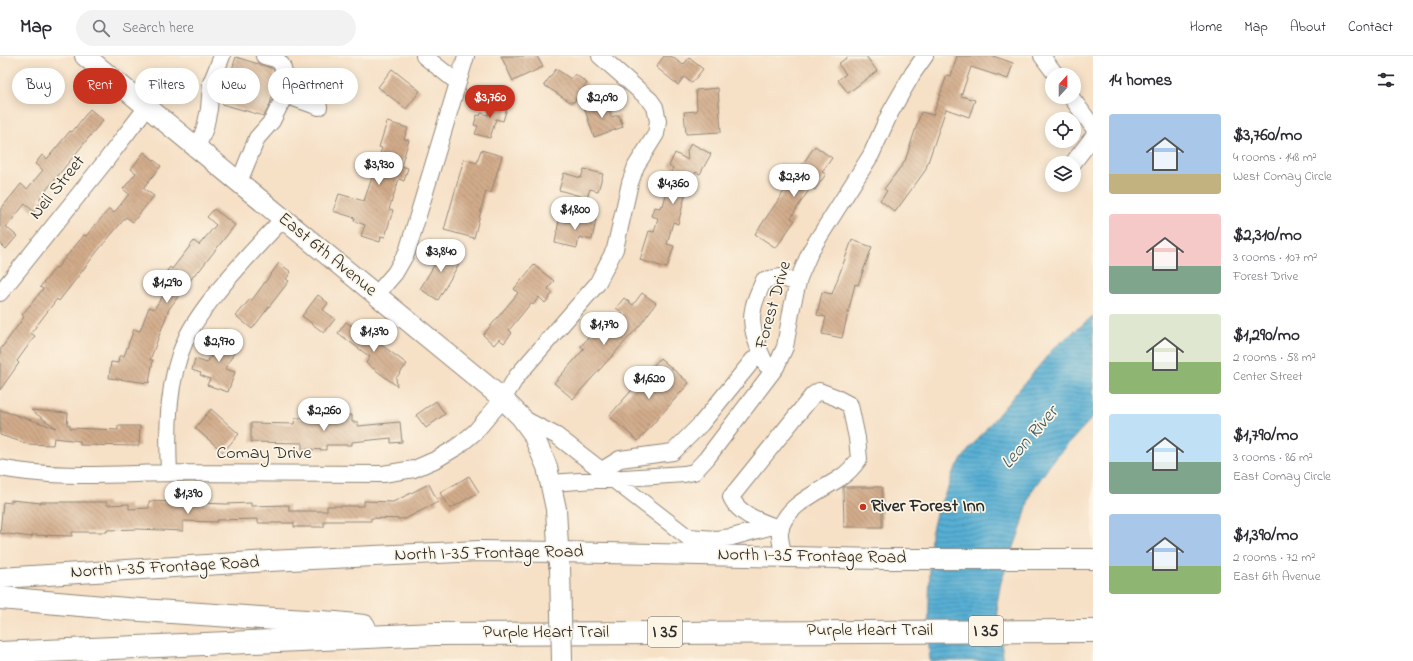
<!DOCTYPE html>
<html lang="en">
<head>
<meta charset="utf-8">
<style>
  body { margin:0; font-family:"Indie Flower",sans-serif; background:#f2f2f3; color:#2b2b33; height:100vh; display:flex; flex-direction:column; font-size:15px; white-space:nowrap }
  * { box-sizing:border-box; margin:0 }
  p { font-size:13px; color:#7c7c81 }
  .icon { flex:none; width:22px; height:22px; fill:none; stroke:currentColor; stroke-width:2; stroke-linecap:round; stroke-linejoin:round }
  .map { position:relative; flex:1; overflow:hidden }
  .panel { display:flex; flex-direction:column; background:#fff; width:320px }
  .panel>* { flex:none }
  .hud { position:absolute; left:12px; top:12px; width:380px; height:36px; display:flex; gap:8px }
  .needle { width:26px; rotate:21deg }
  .tools { position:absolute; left:1045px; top:12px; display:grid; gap:8px }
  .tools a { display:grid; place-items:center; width:36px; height:36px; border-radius:50%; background:#fff; box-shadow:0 2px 10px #0003; font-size:20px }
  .price { position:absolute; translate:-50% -34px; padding:0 9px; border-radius:14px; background:#fff; color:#222; font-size:13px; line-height:26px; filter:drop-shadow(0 1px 2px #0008) }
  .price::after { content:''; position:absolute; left:50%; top:24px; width:12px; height:9px; margin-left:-6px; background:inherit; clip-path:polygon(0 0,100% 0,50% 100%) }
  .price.on { background:#c8321e; color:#fff }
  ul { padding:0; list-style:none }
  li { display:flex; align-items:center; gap:12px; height:100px; padding:0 16px }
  li span { display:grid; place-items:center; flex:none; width:112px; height:80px; border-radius:4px; color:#555 }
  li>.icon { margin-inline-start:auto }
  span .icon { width:48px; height:48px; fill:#fffc; stroke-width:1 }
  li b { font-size:17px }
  h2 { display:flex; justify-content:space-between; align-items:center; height:48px; padding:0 16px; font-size:17px }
  .chip { padding:0 14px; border-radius:18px; background:#fff; box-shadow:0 2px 10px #0003; font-size:14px; line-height:36px }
  .chip.on { background:#c8321e; color:#fff }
  header { display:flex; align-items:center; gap:24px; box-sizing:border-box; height:56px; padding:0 20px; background:#fff; border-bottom:1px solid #e1e1e2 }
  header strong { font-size:19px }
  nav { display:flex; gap:22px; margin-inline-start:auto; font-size:14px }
  .search { width:280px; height:36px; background:#f2f2f3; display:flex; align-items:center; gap:10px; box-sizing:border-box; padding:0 14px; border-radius:22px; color:#7c7c81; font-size:15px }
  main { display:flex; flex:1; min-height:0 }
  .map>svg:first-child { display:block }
</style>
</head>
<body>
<header>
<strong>Map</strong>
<div class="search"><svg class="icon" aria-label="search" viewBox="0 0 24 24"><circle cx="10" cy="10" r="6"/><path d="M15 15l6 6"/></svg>Search here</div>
<nav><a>Home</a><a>Map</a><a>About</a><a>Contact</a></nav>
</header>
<main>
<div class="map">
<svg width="1093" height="605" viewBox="0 0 1093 605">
  <defs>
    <pattern id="water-rules" width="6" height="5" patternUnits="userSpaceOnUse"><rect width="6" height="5" fill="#57afd4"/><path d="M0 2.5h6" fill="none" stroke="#488fac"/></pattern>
    <pattern id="building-back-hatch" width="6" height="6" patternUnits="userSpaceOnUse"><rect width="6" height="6" fill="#d2ac8b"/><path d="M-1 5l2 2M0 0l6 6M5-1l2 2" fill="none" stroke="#ab8c72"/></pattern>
  </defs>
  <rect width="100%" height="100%" fill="#fcf5e5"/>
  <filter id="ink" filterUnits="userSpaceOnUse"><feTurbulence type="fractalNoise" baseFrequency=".025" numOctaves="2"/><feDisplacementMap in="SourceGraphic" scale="8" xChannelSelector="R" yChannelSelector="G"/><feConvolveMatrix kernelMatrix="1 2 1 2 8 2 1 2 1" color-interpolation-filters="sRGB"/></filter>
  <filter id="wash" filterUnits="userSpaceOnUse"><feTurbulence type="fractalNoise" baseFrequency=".012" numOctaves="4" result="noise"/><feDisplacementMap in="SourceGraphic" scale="16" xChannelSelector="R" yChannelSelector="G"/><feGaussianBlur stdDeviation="0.9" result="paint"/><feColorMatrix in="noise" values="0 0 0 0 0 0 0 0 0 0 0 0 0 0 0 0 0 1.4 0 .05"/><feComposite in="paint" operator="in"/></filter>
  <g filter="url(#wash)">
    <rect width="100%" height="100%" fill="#f6e0c6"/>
    <path fill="url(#water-rules)" stroke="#416d80" d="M1093 260V361L1055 402 1031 436 1021 472 1001 526 997 547 999 575 1004 605H930L928 579 931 478 937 454 948 432 953 416 970 392 1054 292Z"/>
    <g id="blocks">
      <path fill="url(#building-back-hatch)" d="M501 0H537L543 11 513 25Z
        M664 0H671L683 9 689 2 703 13 692 27 684 21 678 29 656 11Z
        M849 0H866L877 15 848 37 838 24 846 18 838 8Z
        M957 0H993L1013 7 1008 23 971 11 961 40 975 44 969 61 946 53 925 115 895 156 880 144 887 135 884 133 905 105 921 56 933 59 947 19 951 20Z
        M236 1 271 12 274 14 275 29 270 48 264 60 222 48 224 41 220 39V29L221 28 227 29Z
        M392 13 420 35 406 53 378 31Z
        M556 13 571 23 575 18 587 27 574 46H570L544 29Z
        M718 32 721 76 686 78 684 56 697 55 696 34Z
        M493 44 508 49 503 65 496 63 490 82 475 78 478 70 474 69 477 59 480 60 481 57 488 59Z
        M606 44 611 61 619 59 623 71 594 81 584 51Z
        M90 53 103 64 39 143 42 145 34 156 25 148 6 171 17 180 6 193 0 187V154L21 128 27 133 43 114 35 108 42 99 47 103 70 75 72 76Z
        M387 66 408 72 404 83 409 84 401 110 408 112 404 125 399 123 389 153 393 154 385 181 381 180 380 186 361 180 365 169 354 165 355 162 333 155 339 138 364 145 382 92 379 91Z
        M691 87 711 98 700 118 696 116 687 132 678 168 673 166 667 188 674 190 667 212 640 204 649 175 654 176 658 162 651 160 654 151 660 152 661 149 663 150 671 120H670L673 112 669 110 675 97 688 104 687 95Z
        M815 90 832 102 822 116 826 118 815 134 811 131 797 152 791 162 795 164 776 192 755 178Z
        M481 94 502 100 491 137 486 135 474 182 444 174 464 103 477 107Z
        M144 96 161 110 143 132 154 140 133 166 126 161 100 192 59 245 57 243 31 277 35 280 17 305 19 307 0 334V294L24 261 22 259 43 233 40 231 56 211 57 212 84 179 86 180 109 153 114 157 129 138 123 133 136 117 131 113Z
        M584 113 603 118 598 135 590 133 587 142 559 134 564 117 581 122Z
        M214 153 235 169 199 215 198 214 169 253 150 304H153L149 327 109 322 111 306 118 307 119 300H124L134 273 140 275 149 251 154 253 165 237 156 230 170 211 172 213 194 185 199 189 216 169 207 161Z
        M570 158 596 164 592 184 579 181 577 192 555 187 559 164 568 166Z
        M852 184 872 191 858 229 855 228 842 282 822 278 826 261 817 259 822 236 832 238Z
        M445 191 463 201 438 244 420 233Z
        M279 207 291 216 286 223 289 225 252 273 236 260 250 243 252 244Z
        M534 209 554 225 548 233 553 237 545 247 539 241 533 249 531 247 509 274 512 277 504 287 499 283 494 289 483 279 518 237 514 233Z
        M642 237 656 247 641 268 573 343 554 327 584 293 581 290 595 274 602 280 623 257 616 252 624 242 633 249Z
        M318 239 328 247 323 254 335 263 324 277 302 260Z
        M346 266 353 271 355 269 407 308 396 322 397 330 366 307 370 301 338 277Z
        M225 275 241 284 225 313 235 316 228 336 207 329 210 323 200 319 201 317 192 314 195 303 207 307Z
        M660 302 689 327 638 385 609 360Z
        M436 345 445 358 426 372 416 359Z
        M211 353 239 378 223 396 195 372Z
        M0 354 56 372 31 354 68 357 67 369H70V372L118 374V370H140L139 390 80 389V385L54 382 53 389 28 388 0 379Z
        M331 359H352V366H358V370L400 366 402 386 391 387V382L352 386V389H326V394L302 393V387L251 386V367L294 368 295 362H331Z
        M469 420 479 436 450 453 440 437Z
        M429 428 438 446 405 463 371 462V465H324V471H294V467H258V463L217 464V466L183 465V475L138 473 107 474V476H72V480L32 479V481L0 477 3 446 11 447V444L41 447V446H107V449L129 448V453L149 452V445L226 448 251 447V450L289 449V455H327V450H364V445L393 446Z
        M843 431H882V471H844Z"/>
    </g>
  </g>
  <g filter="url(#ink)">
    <use href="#blocks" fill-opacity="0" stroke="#908678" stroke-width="1"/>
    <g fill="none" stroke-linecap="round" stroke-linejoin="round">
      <defs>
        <path id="minor" d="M264 0C268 1 274 2 277 4 287 10 284 29 285 39
          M424 0 457 26
          M1042 0 1056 19
          M1071 41 1093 71
          M197 92 205 72 209 53 211 27 222 0
          M1073 107 1093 81
          M239 126 257 82 272 65 285 39 319 51
          M0 237 104 107 147 51
          M376 239 395 217 407 196 466 0
          M766 309C759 295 749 270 753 254 754 244 760 234 764 224L780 221 797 227
          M522 362 557 380 711 499
          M0 412C56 423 113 418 170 417 241 417 312 418 383 418L414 413 437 403 457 391 475 376 503 343 517 320 597 228 615 193 630 127 636 110 656 78 658 65 655 51 650 44 600 0
          M602 414 620 403 673 396 701 368 753 304 762 300
          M169 417C167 373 167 324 186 283 193 267 204 253 214 240 236 212 259 188 283 163
          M550 427 684 418 694 416 707 402 776 311 785 291 792 251 799 222 811 194 871 99 890 57 913 17 925 0
          M781 473C763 466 739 460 731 441L813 339 819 335 835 341 850 349 857 382 859 403C854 410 848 417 840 422 821 435 783 450 780 476 779 484 783 493 784 501
          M688 481 716 483 732 481 773 470"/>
        <path id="major" d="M85 0 503 343 521 361 532 376 547 411 556 453 559 509
          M0 522 269 505 479 495 559 496 881 503H1093"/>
        <path id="highway" d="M0 542 126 553 336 567 364 570
          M0 597 435 578 1093 575"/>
      </defs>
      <use href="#minor" stroke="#908678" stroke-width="18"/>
      <use href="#major" stroke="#908678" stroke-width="22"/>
      <use href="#highway" stroke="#908678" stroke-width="24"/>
      <use href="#minor" stroke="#fff" stroke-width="16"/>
      <use href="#major" stroke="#fff" stroke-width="20"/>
      <use href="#highway" stroke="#fff" stroke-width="22"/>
      <defs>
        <path id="major-bridge" d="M560 511 562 605"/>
      </defs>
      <use href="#major-bridge" stroke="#908678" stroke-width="22" stroke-linecap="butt"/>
      <use href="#major-bridge" stroke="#fff" stroke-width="20"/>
    </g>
  </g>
  <circle fill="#c8321e" stroke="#fcf5e5" stroke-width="1.5" cx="863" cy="451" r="4"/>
  <g text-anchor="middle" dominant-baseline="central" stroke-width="3.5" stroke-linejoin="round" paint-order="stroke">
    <g fill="#fcf5e5" stroke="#6a6863" stroke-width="1">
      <rect x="969" y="560" width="34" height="30" rx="3"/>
      <rect x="648" y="561" width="34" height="30" rx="3"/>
    </g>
    <g font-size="17" font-weight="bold" fill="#2b2b2b">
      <text x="986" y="575">I 35</text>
      <text x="665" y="576">I 35</text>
    </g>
    <g font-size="18" fill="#2b2b2b" stroke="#fcf5e5">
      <text transform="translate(58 132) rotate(-51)">Neil Street</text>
      <text transform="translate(327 199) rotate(39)">East 6th Avenue</text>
      <text transform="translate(774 249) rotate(-74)">Forest Drive</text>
      <text x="264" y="398">Comay Drive</text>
      <text transform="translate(489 498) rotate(-1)">North I-35 Frontage Road</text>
      <text transform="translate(812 501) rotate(1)">North I-35 Frontage Road</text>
      <text transform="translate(165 512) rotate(-3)">North I-35 Frontage Road</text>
      <text x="870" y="575">Purple Heart Trail</text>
      <text x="546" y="577">Purple Heart Trail</text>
    </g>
    <g font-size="18" font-weight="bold" fill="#2b2b2b" stroke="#fcf5e5" text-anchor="start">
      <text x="871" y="451">River Forest Inn</text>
    </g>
    <g font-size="19" font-style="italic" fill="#3a5966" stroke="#fcf5e5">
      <text transform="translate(1030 382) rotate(-49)">Leon River</text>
    </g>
  </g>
</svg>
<div class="tools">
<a><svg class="needle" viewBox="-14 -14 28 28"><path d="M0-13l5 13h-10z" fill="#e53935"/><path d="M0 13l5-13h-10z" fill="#7c7c81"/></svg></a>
<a><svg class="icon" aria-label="locate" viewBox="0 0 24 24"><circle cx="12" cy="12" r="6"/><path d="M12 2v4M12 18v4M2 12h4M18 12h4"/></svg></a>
<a><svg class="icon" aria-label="layers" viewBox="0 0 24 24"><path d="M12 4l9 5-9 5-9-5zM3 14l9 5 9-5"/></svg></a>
</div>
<b class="price on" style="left:490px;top:63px">$3,760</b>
<b class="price" style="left:602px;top:63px">$2,090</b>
<b class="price" style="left:379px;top:130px">$3,930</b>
<b class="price" style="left:794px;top:142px">$2,310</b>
<b class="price" style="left:673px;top:149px">$4,360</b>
<b class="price" style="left:575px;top:175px">$1,800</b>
<b class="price" style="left:441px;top:217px">$3,840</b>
<b class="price" style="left:167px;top:248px">$1,290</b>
<b class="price" style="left:604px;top:290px">$1,790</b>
<b class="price" style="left:374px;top:297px">$1,390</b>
<b class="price" style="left:219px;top:307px">$2,970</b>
<b class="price" style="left:649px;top:344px">$1,620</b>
<b class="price" style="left:324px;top:376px">$2,260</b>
<b class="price" style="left:188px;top:459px">$1,390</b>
<div class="hud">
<a class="chip">Buy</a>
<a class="chip on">Rent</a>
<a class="chip">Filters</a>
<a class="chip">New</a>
<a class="chip">Apartment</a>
</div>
</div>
<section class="panel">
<h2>14 homes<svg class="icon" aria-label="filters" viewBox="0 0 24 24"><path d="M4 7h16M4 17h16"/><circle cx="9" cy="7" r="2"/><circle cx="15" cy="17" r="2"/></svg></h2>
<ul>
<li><span style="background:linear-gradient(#a9c7e8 75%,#c2b280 0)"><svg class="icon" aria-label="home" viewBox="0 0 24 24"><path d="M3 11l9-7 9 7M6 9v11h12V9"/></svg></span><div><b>$3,760/mo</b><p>4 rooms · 148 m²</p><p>West Comay Circle</p></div></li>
<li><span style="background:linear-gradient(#f6c9c9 65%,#7fa58c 0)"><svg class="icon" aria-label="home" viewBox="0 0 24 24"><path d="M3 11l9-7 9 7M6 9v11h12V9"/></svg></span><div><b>$2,310/mo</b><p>3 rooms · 107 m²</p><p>Forest Drive</p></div></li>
<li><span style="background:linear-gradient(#dfe7d0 60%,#8fb573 0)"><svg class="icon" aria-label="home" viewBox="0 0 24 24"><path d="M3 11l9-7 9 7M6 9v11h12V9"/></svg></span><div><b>$1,290/mo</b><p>2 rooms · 58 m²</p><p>Center Street</p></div></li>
<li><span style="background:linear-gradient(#bfe0f5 60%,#7fa58c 0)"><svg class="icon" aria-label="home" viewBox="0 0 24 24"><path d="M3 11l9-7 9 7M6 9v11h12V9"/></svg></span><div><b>$1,790/mo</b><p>3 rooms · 86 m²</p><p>East Comay Circle</p></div></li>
<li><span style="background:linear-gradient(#a9c7e8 65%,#8fb573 0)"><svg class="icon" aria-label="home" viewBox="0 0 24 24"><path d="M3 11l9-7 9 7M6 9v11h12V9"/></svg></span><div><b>$1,390/mo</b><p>2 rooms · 72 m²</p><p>East 6th Avenue</p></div></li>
</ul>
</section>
</main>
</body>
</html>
